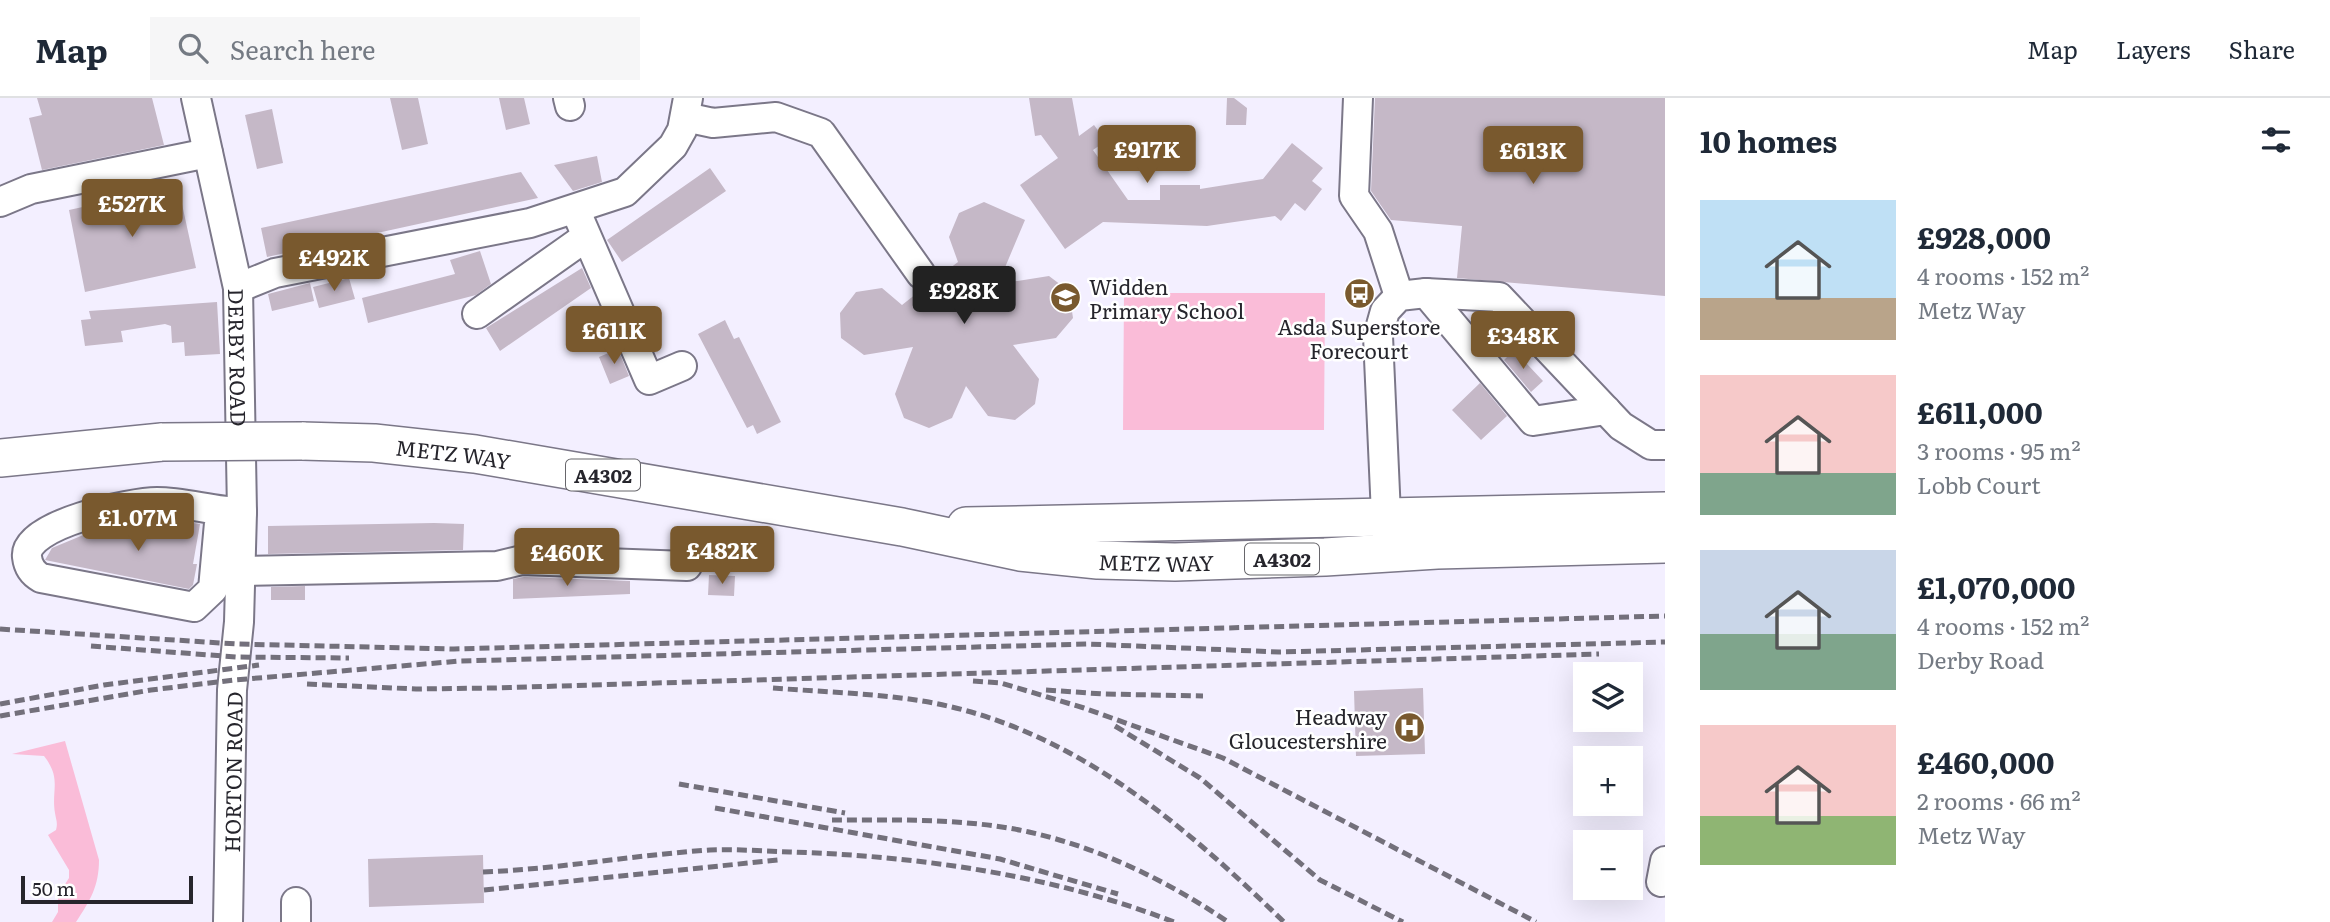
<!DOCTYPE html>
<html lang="en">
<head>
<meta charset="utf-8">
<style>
  body { margin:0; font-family:Literata,serif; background:#f6f6f7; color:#1f2937; height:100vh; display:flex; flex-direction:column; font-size:26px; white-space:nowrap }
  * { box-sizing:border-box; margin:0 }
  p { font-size:23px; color:#747a83 }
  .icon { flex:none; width:38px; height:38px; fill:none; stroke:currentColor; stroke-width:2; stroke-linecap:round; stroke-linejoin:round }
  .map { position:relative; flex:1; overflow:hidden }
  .drawer { display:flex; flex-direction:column; background:#fff; width:665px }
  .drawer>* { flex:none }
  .fabs { position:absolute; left:1573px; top:564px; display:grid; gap:14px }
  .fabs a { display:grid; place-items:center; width:70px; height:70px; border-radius:0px; background:#fff; box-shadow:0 7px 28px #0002; font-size:35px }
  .scale { position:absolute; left:21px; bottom:18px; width:172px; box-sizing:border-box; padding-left:7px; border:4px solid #26252c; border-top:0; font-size:19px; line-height:24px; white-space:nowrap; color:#26252c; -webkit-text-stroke:5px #fff; paint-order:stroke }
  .price { position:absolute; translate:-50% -60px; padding:0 16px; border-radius:7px; background:#79592e; color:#fff; font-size:23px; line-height:46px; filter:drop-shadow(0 2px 4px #0008) }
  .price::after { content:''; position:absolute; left:50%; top:42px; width:21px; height:16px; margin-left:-10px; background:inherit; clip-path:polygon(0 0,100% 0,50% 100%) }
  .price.active { background:#222; color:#fff }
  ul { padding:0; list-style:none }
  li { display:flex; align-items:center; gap:21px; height:175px; padding:0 35px }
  li span { display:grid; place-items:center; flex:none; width:196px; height:140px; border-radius:0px; color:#555 }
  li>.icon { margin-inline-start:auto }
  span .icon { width:84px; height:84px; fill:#fffc; stroke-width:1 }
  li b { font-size:30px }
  h2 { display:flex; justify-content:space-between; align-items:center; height:84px; padding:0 35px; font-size:30px }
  header { display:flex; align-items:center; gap:42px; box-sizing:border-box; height:98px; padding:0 35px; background:#fff; border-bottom:2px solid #e0e1e3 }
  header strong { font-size:33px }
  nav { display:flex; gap:38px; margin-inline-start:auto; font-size:24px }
  .search { width:490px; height:63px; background:#f6f6f7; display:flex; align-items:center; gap:18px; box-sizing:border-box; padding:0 24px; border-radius:0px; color:#747a83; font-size:26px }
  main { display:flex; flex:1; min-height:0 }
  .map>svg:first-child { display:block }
</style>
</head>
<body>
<header>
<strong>Map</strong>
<div class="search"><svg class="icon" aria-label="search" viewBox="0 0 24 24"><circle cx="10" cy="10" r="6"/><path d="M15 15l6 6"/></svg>Search here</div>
<nav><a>Map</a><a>Layers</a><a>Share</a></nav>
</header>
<main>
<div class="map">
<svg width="1665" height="824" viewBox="0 0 1665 824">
  <rect width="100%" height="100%" fill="#f3efff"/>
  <path fill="#fabcd8" d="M1124 195H1325L1324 332H1123Z
    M65 643 99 762C99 788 90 803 76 824H52L58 814V797L69 780V772L48 737 56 732C58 724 56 722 55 715 51 692 62 681 44 658L12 656Z"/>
  <path fill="#c5b8c7" d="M37 0H152L164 47 42 72 29 20 42 17Z
    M390 0H418L428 46 402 52Z
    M499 0H524L530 26 506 32Z
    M1029 0H1072L1079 38 1094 27 1106 43 1093 52 1128 102H1160V87H1200V91L1263 81 1292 45 1323 70 1312 83 1322 91 1305 113 1295 105 1281 123 1275 118 1207 128 1103 124 1065 151 1020 87 1058 60 1041 37 1035 38Z
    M1227 0H1234L1247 10 1246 27H1226Z
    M1375 0H1665V198L1457 180 1462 128 1391 122 1371 93Z
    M272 11 283 65 257 71 245 17Z
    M597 58 602 84 573 93 554 67Z
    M710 70 726 93 622 164 607 142Z
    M521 74 538 100 267 159 261 130Z
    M178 88 196 170 85 194 69 112Z
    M984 104 1025 122 998 186 1049 178 1069 193 1073 220 1056 240 1013 247 1039 281 1035 306 1015 322 988 318 966 288 952 320 929 330 904 320 895 296 913 249 864 257 841 240 840 215 856 194 882 190 902 207 921 192 931 189 937 180 958 164 949 139 959 115Z
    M480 153 491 186 476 197 368 225 362 200 455 176 450 162Z
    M582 170 591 190 500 253 486 230Z
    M349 180 355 201 319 210 313 189Z
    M310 185 314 203 272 213 268 196Z
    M217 204 220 256 185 258 184 244 172 245 171 228 165 226 121 233 123 244 85 248 81 222 91 221 89 213Z
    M725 222 734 241 739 239 781 324 757 336 753 327 747 330 698 236Z
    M618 251 629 278 610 286 599 259Z
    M1514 252 1543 283 1531 294 1504 262Z
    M1480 285 1507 318 1481 342 1452 312Z
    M167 421 200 426 193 466H197L193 487 189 491 45 462 52 450 93 433 141 443 146 422Z
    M434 425 464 426 463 452 268 456V428Z
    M709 477 735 478 734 498 708 497Z
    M524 479 630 483V496L513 501V481Z
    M305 488V502H271V489Z
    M1423 590 1425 656 1356 658 1354 593Z
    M483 757 484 805 369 809 368 761Z"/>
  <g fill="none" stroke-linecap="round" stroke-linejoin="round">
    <defs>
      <g id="minor">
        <path id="s1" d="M196 0 238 190 242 414 239 524 232 592 228 824"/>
        <path d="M568 0 570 8"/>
        <path d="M1358 0 1354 98 1378 133 1399 198"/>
        <path d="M685 19 713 25 776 19 821 35 921 176"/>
        <path d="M0 104 31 91 208 55"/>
        <path d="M575 111 649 282 682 268"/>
        <path d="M238 190 275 175 530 125 625 94 673 48 682 32 688 0"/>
        <path d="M1426 195 1533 323 1606 312"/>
        <path d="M477 216 586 139"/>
        <path d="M220 414 213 491 194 509 41 480C32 475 28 468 27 459 23 426 132 404 157 404 186 404 214 414 242 414"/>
        <path d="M1387 439 1378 238 1385 213 1399 198 1426 195 1499 199 1621 328 1651 347H1665"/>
        <path d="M240 473 497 468 522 462 687 468"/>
        <path d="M1661 784 1665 763"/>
        <path d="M296 824V804"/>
      </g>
      <g id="major">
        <path id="s2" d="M302 343 374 345 475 356 902 429 1020 454 1098 462 1175 464 1325 459 1437 452 1665 446"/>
        <path d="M0 360 162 344"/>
        <path d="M966 428 1665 413"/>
      </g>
    </defs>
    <use href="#minor" stroke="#7b7788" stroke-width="32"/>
    <use href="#major" stroke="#7b7788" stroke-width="40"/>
    <use href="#minor" stroke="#fff" stroke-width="28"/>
    <use href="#major" stroke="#fff" stroke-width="37"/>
    <path stroke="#73707b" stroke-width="5" stroke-dasharray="10 5" stroke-linecap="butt" d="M0 531 237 546 454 551 1665 518
      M91 548 236 559 349 560
      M973 583 1001 585 1084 610 1223 660 1536 824
      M307 586 416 591 495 590 1599 556
      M773 590C822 594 873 595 922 603 1068 627 1181 724 1284 824
      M1046 592 1103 596 1203 598
      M0 606 104 587 259 567
      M0 618 151 592 234 582 460 563 1087 546 1279 554 1665 544
      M1115 628 1200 680 1320 782 1403 824
      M679 686 845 715
      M715 710 1000 761 1118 796
      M832 722C897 722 965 720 1029 734 1100 750 1168 783 1228 824
      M483 774C559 771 634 757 710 752 736 751 764 753 790 754 919 758 1053 777 1174 824
      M484 792 778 762"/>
    <defs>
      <path id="major-bridge" d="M162 344 302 343"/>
    </defs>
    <use href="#major-bridge" stroke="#7b7788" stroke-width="40" stroke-linecap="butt"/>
    <use href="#major-bridge" stroke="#fff" stroke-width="37"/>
  </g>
  <defs>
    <symbol id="bus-disc" viewBox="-11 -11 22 22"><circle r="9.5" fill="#79592e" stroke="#fff"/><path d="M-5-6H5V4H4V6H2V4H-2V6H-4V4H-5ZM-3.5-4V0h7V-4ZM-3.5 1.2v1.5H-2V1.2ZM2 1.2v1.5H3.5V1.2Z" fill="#fff"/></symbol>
    <symbol id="school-disc" viewBox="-11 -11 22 22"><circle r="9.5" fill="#79592e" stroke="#fff"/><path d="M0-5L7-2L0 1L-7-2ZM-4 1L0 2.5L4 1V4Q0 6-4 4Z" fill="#fff"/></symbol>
    <symbol id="hospital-disc" viewBox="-11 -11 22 22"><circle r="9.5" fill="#79592e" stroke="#fff"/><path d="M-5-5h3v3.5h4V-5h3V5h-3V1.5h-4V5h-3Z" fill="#fff"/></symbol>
  </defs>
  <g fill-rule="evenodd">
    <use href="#bus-disc" x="1342" y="178" width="35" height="35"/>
    <use href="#school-disc" x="1048" y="182" width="35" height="35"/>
    <use href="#hospital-disc" x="1392" y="612" width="35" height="35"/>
  </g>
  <g text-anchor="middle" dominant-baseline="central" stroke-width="5" stroke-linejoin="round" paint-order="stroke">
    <g fill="#fff" stroke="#67666b" stroke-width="2">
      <rect x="566" y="361.5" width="74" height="31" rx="5"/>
      <rect x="1245" y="445.5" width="74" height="31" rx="5"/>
    </g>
    <g font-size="19" font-weight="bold" fill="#26252c">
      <text x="603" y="377">A4302</text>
      <text x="1282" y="461">A4302</text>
    </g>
    <g font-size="21" fill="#26252c" stroke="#fff" text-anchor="start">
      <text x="1089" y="187">Widden<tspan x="1089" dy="24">Primary School</tspan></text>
      <text x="1359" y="227" text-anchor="middle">Asda Superstore<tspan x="1359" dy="24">Forecourt</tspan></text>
      <text x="1387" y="617" text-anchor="end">Headway<tspan x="1387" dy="24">Gloucestershire</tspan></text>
    </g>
    <g font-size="21" fill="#26252c" stroke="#fff">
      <text stroke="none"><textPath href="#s1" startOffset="264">DERBY ROAD</textPath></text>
      <text stroke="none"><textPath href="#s2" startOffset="152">METZ WAY</textPath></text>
      <text stroke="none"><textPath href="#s2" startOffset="864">METZ WAY</textPath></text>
      <text transform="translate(232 674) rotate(-89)">HORTON ROAD</text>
    </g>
  </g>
</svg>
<div class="fabs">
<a><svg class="icon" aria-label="layers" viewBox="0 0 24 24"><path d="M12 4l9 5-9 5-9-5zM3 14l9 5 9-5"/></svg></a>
<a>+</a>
<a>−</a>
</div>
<div class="scale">50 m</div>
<b class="price" style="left:1147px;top:87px">£917K</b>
<b class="price" style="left:1533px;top:88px">£613K</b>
<b class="price" style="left:132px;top:141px">£527K</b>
<b class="price" style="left:334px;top:195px">£492K</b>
<b class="price active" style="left:964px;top:228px">£928K</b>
<b class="price" style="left:614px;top:268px">£611K</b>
<b class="price" style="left:1523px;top:273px">£348K</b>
<b class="price" style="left:138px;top:455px">£1.07M</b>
<b class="price" style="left:722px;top:488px">£482K</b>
<b class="price" style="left:567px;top:490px">£460K</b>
</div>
<section class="drawer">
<h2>10 homes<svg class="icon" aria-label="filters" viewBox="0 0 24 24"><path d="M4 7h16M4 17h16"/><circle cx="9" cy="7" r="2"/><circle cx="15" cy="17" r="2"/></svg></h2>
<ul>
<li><span style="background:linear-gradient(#bfe0f5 70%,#b9a48a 0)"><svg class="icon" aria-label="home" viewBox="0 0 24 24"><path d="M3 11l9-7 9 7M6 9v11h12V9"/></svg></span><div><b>£928,000</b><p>4 rooms · 152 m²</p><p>Metz Way</p></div></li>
<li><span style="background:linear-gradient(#f6c9c9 70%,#7fa58c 0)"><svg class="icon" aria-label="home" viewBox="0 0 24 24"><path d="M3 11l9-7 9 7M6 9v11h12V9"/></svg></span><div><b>£611,000</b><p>3 rooms · 95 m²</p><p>Lobb Court</p></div></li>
<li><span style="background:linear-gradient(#c9d6e8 60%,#7fa58c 0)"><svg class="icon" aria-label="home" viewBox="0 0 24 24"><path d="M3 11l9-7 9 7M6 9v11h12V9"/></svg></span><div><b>£1,070,000</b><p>4 rooms · 152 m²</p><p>Derby Road</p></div></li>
<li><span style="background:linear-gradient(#f6c9c9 65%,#8fb573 0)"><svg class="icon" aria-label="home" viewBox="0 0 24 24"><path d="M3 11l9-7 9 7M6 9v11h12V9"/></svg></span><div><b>£460,000</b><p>2 rooms · 66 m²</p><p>Metz Way</p></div></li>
</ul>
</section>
</main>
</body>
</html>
